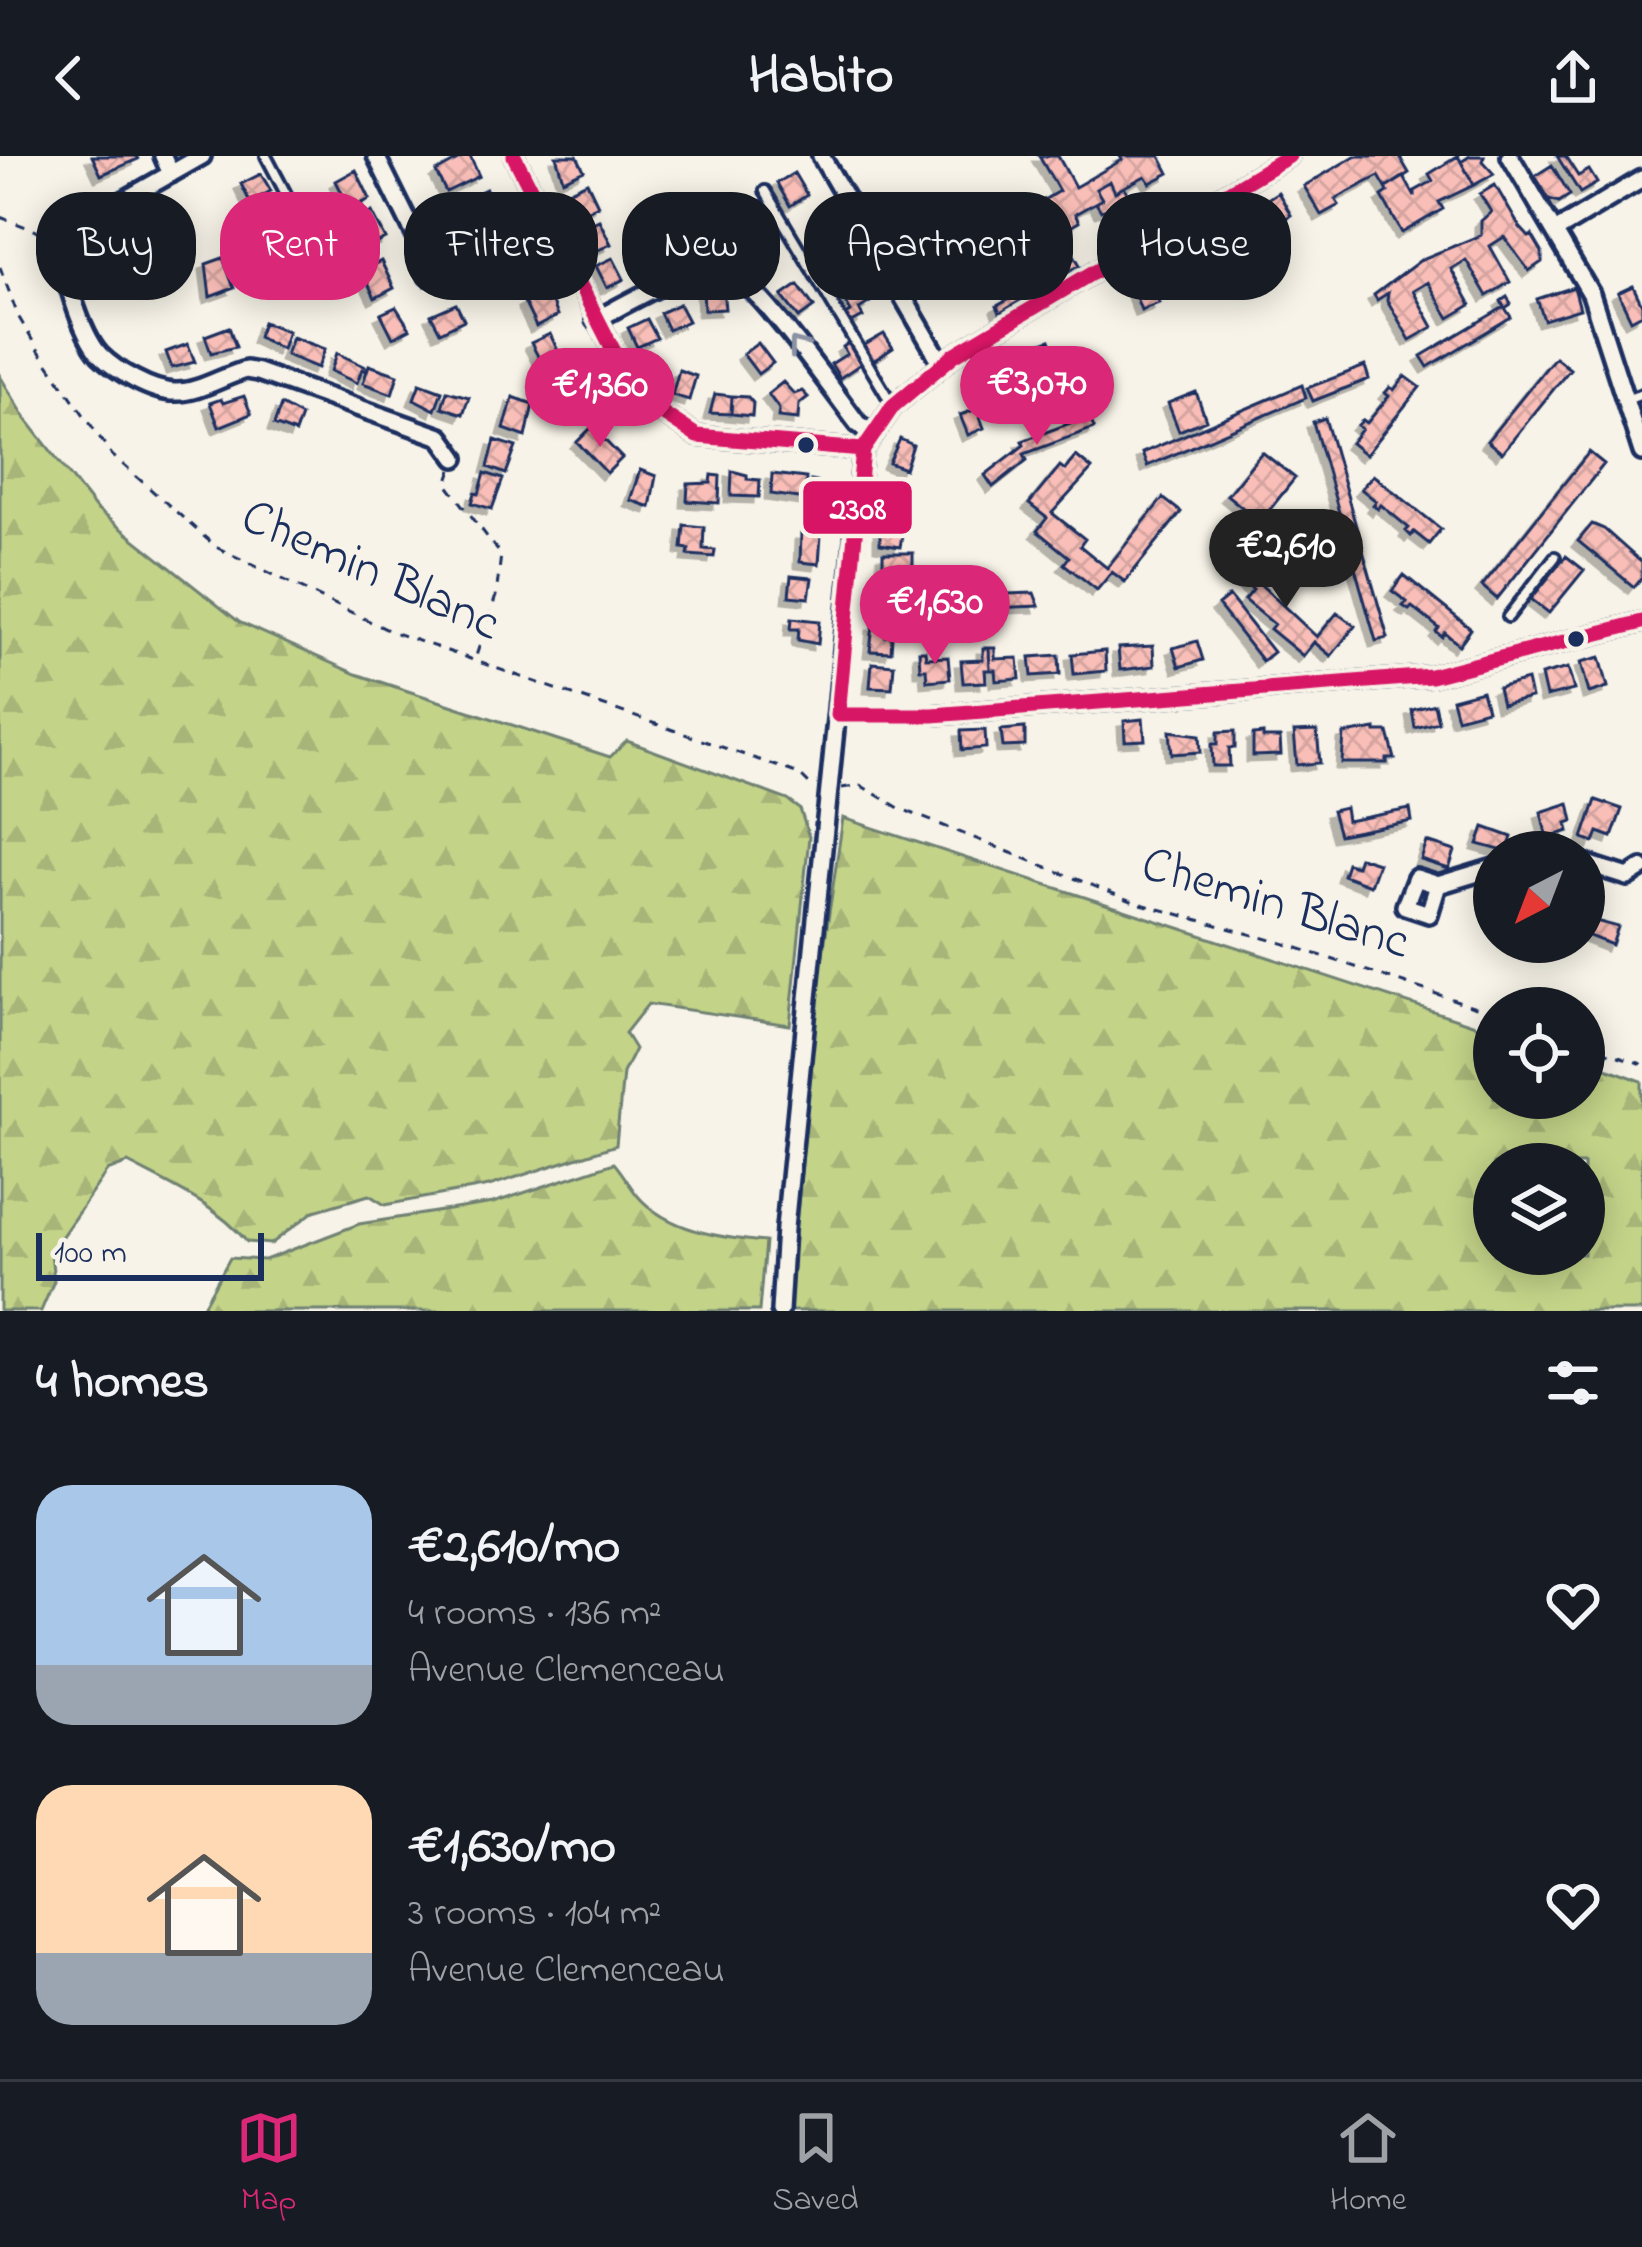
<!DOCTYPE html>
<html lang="en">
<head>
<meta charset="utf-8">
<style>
  body { margin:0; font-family:"Indie Flower",sans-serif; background:#20242c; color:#f1f3f6; height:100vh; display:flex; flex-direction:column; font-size:45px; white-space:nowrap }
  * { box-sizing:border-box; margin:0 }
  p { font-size:39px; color:#9ea1a6 }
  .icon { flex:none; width:66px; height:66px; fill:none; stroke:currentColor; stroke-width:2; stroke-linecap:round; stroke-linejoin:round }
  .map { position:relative; height:1155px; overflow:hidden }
  .sheet { display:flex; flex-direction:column; background:#171b24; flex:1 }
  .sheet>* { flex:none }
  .guide { position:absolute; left:36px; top:36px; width:1572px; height:108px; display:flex; gap:24px }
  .needle { width:78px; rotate:222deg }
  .buttons { position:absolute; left:1473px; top:675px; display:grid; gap:24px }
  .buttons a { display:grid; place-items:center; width:132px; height:132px; border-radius:50%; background:#171b24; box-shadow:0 6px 30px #0003; font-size:60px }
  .scale { position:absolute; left:36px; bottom:30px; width:228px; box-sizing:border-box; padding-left:12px; border:6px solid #1b2f5e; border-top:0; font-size:33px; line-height:42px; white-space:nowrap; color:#1b2f5e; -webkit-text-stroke:9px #f7f3e8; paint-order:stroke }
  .price { position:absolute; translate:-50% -102px; padding:0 27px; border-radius:42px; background:#db2777; color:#fff; font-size:39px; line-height:78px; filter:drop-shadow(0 3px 6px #0008) }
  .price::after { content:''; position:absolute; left:50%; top:72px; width:36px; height:27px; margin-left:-18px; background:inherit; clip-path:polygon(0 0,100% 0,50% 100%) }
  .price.active { background:#222; color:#fff }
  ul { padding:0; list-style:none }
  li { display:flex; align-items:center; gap:36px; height:300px; padding:0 36px }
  li span { display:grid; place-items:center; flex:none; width:336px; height:240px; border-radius:36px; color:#555 }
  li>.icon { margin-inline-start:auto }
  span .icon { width:144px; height:144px; fill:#fffc; stroke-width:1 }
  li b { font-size:51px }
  h2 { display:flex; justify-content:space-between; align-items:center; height:144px; padding:0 36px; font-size:51px }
  .pill { padding:0 42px; border-radius:48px; background:#171b24; box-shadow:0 6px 30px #0003; font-size:42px; line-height:108px }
  .pill.active { background:#db2777; color:#fff }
  header { display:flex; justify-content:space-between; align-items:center; height:156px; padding:0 36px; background:#171b24; font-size:54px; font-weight:800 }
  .tab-bar { display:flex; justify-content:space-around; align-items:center; height:168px; border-top:3px solid #363941; background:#171b24; font-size:33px; color:#9ea1a6 }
  .tab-bar a { display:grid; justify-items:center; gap:6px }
  .tab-bar .active { color:#db2777 }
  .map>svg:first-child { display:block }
</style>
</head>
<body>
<header><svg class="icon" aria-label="back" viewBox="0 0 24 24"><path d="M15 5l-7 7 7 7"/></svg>Habito<svg class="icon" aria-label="share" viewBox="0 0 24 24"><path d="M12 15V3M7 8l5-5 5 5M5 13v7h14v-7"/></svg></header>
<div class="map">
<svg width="1642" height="1155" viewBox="0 0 1642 1155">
  <defs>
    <pattern id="forest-firs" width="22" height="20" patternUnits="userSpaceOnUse" patternTransform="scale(3)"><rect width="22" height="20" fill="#c3d388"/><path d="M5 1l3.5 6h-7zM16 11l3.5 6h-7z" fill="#a7b578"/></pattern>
    <pattern id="building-cross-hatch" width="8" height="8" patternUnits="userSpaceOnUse" patternTransform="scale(3)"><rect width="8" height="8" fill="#f9beb7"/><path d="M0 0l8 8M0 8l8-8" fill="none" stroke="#d5a4a0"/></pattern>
    <filter id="shadow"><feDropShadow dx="-6" dy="6" stdDeviation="0" flood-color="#0004"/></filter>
  </defs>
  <rect width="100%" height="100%" fill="#f7f3e8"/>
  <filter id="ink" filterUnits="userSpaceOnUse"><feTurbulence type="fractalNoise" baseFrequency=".00833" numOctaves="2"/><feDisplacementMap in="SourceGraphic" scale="24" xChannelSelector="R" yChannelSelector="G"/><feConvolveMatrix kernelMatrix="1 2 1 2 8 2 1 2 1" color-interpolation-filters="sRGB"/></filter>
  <g filter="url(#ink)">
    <path fill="url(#forest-firs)" stroke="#6f8173" stroke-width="3" fill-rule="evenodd" d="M0 220 26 263 96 353 239 466 356 518 610 601 627 585 788 644 800 653 809 681 790 869 648 848 625 877 635 893 623 917 616 989 489 1030 385 1049 369 1039 314 1055 271 1088 247 1086C218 1050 168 1028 128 1007L107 1015 51 1096 54 1125 41 1155H0Z
      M843 662 1494 875V942H1584V904L1642 925V1155H788L819 825ZM1584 1008V1098H1494V1008Z
      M614 1007C623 1017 629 1029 637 1039 667 1075 722 1082 765 1086L759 1155H200L230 1102 265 1104 359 1068 493 1047Z"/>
    <path fill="url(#building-cross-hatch)" stroke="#1b2f5e" stroke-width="3" filter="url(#shadow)" d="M92 0H136L138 3 101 19Z
      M465 0H470L479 20 446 36 436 16Z
      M556 0H577L584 14 563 24Z
      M1039 0H1058L1075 31 1122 4 1120 0H1160L1169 17 1150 27 1145 20 1115 36 1110 25 1096 33 1102 43 1075 58 1079 66 1060 77 1042 45 1059 35Z
      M1355 0H1399L1409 17 1386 32 1379 20 1335 43 1339 49 1321 59 1304 30Z
      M1458 0 1474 29 1439 46 1443 53 1402 77 1382 40 1388 36 1386 32 1404 21 1415 41V35L1433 25 1429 18Z
      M1470 0H1484L1482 5 1494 18 1474 29 1461 6Z
      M1557 0H1565L1578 20 1589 14 1597 27 1580 37Z
      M1552 9 1570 39 1559 46 1549 43 1535 20Z
      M356 14 370 43 350 53 336 25Z
      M794 17 807 39 790 50 777 27Z
      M261 18 271 35 250 46 241 28Z
      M1110 25 1115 36 1124 31 1129 40 1124 43 1134 62 1117 72 1107 53 1101 55 1096 47 1102 43 1096 33Z
      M587 26 598 49 579 58 568 35Z
      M1495 29 1519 70 1529 81 1532 79 1542 96V106L1529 115 1504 81 1490 90 1510 126 1487 140 1466 104 1451 113 1471 149 1449 162 1428 126 1413 135 1433 171 1410 184 1387 144 1388 137 1377 144 1374 139 1422 103 1481 79V65L1491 56 1480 38Z
      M486 33 501 55 481 65 469 41Z
      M1278 36 1291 59 1266 74 1253 52Z
      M1247 54 1262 76 1243 86 1231 64Z
      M372 56 386 83 365 93 351 67Z
      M837 57 852 83 835 97 825 80 837 73 830 62Z
      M512 63 525 89 510 96 497 70Z
      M599 64 611 88 594 96 582 72Z
      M162 70 176 92 146 109 138 96 154 86 150 78Z
      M701 71 711 87 686 100 677 82Z
      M757 71 764 83 770 80 779 94 761 110 742 80Z
      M1196 85 1214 128 1201 133 1179 93Z
      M661 87 670 104 649 114 640 97Z
      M1228 87 1238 113 1211 121 1203 101Z
      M1071 94 1080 109 1000 157 997 150 1045 124 1039 113Z
      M530 99 543 124 524 133 512 108Z
      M223 102 234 132 210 141 206 108Z
      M613 102 624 123 607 132 596 110Z
      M1168 102 1177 124 1161 131 1152 108Z
      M381 105 394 132 375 142 362 115Z
      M1147 116 1159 147 1141 154 1129 123Z
      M868 127 873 137 867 141 870 146 859 153 863 161 848 169 843 161 851 156 843 142Z
      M798 129 814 151 799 162 782 140Z
      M1633 130 1642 149V158L1631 164 1618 137Z
      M1574 131 1580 153 1544 164 1537 143Z
      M723 132 725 153 704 154 703 133Z
      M547 134 557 160 536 171 524 146Z
      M1507 141 1511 148 1505 152 1511 161 1428 211 1421 200 1504 151 1501 145Z
      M456 148 464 164 440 176 431 159Z
      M679 148 688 165 668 174 660 157Z
      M396 151 410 173 393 182 381 158Z
      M647 163 657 182 637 191 628 172Z
      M263 166 288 175 282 193 258 181Z
      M229 171 236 191 211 197 205 180Z
      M550 178 560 199 542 208 531 187Z
      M884 178 893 192 870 207 861 191Z
      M292 181 325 193 318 212 286 199Z
      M1050 184 1058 205 1051 207 1053 213 1044 217 1034 190Z
      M850 186 862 207 840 222 831 208 847 198 843 191Z
      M758 187 773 207 758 218 743 198Z
      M188 188 195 206 172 212 166 196Z
      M1019 192 1025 209 999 220 992 202Z
      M337 197 368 212 367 215 362 213 357 227 331 215Z
      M1555 201 1570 213 1502 297 1487 285Z
      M369 209 398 219 392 238 363 227Z
      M586 210 596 230 581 237 571 217Z
      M1365 210 1369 223 1313 245 1307 232Z
      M679 214 696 220 689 244 672 239Z
      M1405 220 1420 231 1366 299 1351 287 1362 273 1358 269 1363 264 1367 267 1389 240 1385 237 1390 231 1394 234Z
      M783 226 794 238 802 235 808 241 799 248 798 263 778 261 779 253 768 238Z
      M420 227 442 235 435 254 414 243Z
      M1302 229 1306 242 1147 310 1142 297Z
      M447 235 469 241 463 258 442 251Z
      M1196 236 1206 264 1179 275 1168 247Z
      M715 238 732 240 731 258 710 257Z
      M244 240 251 258 219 271 210 247 221 243 223 247Z
      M732 240 748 241 753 247 752 260 731 258Z
      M513 241 533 248 526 281 504 273Z
      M281 249 301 260 295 277 274 269Z
      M977 253 984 272 968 279 960 259Z
      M1089 260 1094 272 1024 298 1027 304 993 331 985 319 1024 289 1022 285Z
      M1325 262 1388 482 1376 485 1313 266Z
      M592 271 622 302 607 317 577 286Z
      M900 283 913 289 905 313 889 307Z
      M495 284 516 291 506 318 488 311Z
      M1262 296 1295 322 1260 366 1227 339Z
      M1589 296 1604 308 1497 443 1482 430Z
      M1076 300 1092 313 1052 357 1085 383 1080 390 1107 412 1163 342 1181 356 1125 426 1112 416 1097 434 1064 408 1069 401 1037 375 1047 362 1029 348 1060 310 1065 314Z
      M640 314 656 320 650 351 630 344Z
      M732 315 747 319V323L760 324 759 341 731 340Z
      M485 317 503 323 492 353 472 347 475 337 479 338Z
      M772 318 806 322 805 343 771 338Z
      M712 319 720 320 719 347 687 345 688 328 711 327Z
      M1373 319 1441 373 1429 388 1414 376 1411 380 1406 375 1409 372 1381 349 1378 353 1373 349 1376 345 1361 333Z
      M811 325 836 329 835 348 810 346Z
      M880 355 895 356 893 373 903 374 900 391 880 388Z
      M1592 368 1604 373 1642 407V421L1634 431 1578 385Z
      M684 369 704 371 703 393 715 394 714 401 688 399 689 393 682 392Z
      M801 378 821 379 819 408 800 406Z
      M1238 393 1267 416 1259 427 1317 481 1337 457 1355 470 1331 500 1314 486 1303 500 1270 473 1274 468 1245 444 1253 434 1224 411Z
      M883 397H913V410L900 408V413H883Z
      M1566 400 1584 414 1549 457 1531 443Z
      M1404 419 1471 473 1459 489 1445 477 1442 481 1436 476 1439 472 1412 451 1409 454 1403 450 1407 446 1392 435Z
      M791 420 812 422 809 442 789 440Z
      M878 425H900L901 447 878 448Z
      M1034 437 1039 450 924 455 923 441Z
      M1229 440 1273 496 1262 505 1218 449Z
      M792 462 820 465 818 488 798 484 799 473H791Z
      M873 469 886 470 885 480 892 481 891 496 870 495Z
      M1197 485 1203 504 1179 511 1173 492Z
      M1153 490 1154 510 1120 514 1118 492Z
      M983 492H989L990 514H985L986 526 963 527 961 505 983 504Z
      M989 492H995V503L1018 502 1020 523 996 525 995 514H990Z
      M919 495H925L926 502 948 501 950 523 927 525 926 513H920Z
      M1105 495 1106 515 1074 518 1072 498Z
      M1059 499 1060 518 1032 520 1030 501Z
      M1600 501 1608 531 1589 537 1581 506Z
      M872 507 894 509 892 532 870 531Z
      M1568 512 1574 534 1546 541 1541 519Z
      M1527 524 1531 542 1502 549 1498 532Z
      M1482 535 1487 554 1457 562 1452 543Z
      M1434 548 1438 566 1415 572 1412 554Z
      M1143 563 1145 584 1125 585 1124 565Z
      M1025 572V590L1003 591 1001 574Z
      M1376 573V576H1388L1395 603H1387V607H1342L1344 578Z
      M985 574 986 592 962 594 961 575Z
      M1170 575 1200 579 1201 596 1172 598Z
      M1235 575V592H1229L1230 610H1213L1212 588H1218V576Z
      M1317 575 1320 607 1297 609 1294 576Z
      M1263 578V582H1280L1281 599 1253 600V579Z
      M1596 644 1622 653 1612 681 1598 676 1594 686 1583 682Z
      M1569 647 1573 665 1567 667 1569 675 1547 682 1541 656Z
      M1345 652 1347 665 1410 653 1412 665 1339 679 1332 655Z
      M1484 671 1512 681 1507 696 1478 688Z
      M1427 686 1455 695 1449 713 1421 704Z
      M1359 701 1378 707 1370 729 1343 719 1347 707 1356 710Z
      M1592 764 1618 771 1612 789 1586 779Z"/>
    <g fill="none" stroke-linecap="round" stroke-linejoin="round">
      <defs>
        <path id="lane" d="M266 0 295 55
          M765 35 893 250
          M1626 244 1642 238
          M1508 461 1555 401"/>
        <path id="street" d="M163 0 171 18
          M202 0 77 71 63 85C59 111 82 179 100 199 116 215 152 236 175 236 198 237 223 220 246 214L258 216 441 281 456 302
          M376 0 422 93 428 120
          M514 0 625 217 659 255 697 280 863 294
          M821 0 942 208
          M1510 0 1591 138 1642 296
          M1555 75 1642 23
          M595 164C623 150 695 106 724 113 754 121 835 238 858 268L873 278
          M838 559H933L1431 520 1642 466
          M1547 696H1548
          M1584 707 1628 721 1642 712
          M1438 729 1429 758 1405 750 1416 722 1438 729 1494 712
          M780 1155 785 1072 863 294 893 250 954 199 1289 0"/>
      </defs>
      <use href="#lane" stroke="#1b2f5e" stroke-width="16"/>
      <use href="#street" stroke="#1b2f5e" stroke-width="24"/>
      <path stroke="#1b2f5e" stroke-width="3" stroke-dasharray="9 9" stroke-linecap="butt" d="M0 61 50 80
        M0 111 18 160 37 192 112 299 216 391 390 475 799 618 811 630 815 628
        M452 314 447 328 501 399 496 440 475 503
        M842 632 860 629 899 652 1134 746 1286 788 1494 857
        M1584 888 1642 908"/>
      <use href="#lane" stroke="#f7f3e8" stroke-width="8"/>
      <use href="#street" stroke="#f7f3e8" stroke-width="15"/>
      <defs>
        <path id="bus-1" d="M514 0 625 217 659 255 697 280 863 294
          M1289 0 954 199 893 250 863 294 838 559H933L1431 520 1642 466"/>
      </defs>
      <use href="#bus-1" stroke="#f7f3e8" stroke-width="24"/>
      <use href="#bus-1" stroke="#d81466" stroke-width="15"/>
    </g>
    <defs><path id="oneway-chevron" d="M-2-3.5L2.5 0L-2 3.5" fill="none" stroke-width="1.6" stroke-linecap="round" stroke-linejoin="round" transform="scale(3)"/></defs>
    <use stroke="#8991a3" href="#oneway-chevron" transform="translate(797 190) rotate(-128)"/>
  </g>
  <g fill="#1b2f5e" stroke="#f7f3e8" stroke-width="4.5">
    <circle cx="806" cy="289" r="10"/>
    <circle cx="1576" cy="483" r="10"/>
  </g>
  <g text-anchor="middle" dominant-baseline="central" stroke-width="9" stroke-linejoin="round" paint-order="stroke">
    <g font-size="51" fill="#1b2f5e" stroke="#f7f3e8">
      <text transform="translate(370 416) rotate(24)">Chemin Blanc</text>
      <text transform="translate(1275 749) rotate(17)">Chemin Blanc</text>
    </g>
  </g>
  <rect stroke="#f7f3e8" stroke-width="4.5" x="801" y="323" width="113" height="57" rx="12" fill="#d81466"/>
  <g font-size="33" text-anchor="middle" font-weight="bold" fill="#fff">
    <text x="858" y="363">2308</text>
  </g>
</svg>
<div class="buttons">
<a><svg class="needle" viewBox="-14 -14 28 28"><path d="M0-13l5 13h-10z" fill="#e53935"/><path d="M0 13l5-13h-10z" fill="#9ea1a6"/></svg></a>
<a><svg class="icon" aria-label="locate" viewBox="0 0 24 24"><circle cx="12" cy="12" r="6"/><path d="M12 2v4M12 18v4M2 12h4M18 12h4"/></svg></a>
<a><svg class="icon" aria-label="layers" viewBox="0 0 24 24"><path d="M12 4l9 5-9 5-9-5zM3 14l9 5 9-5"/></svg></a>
</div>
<div class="scale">100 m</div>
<b class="price" style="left:1037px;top:292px">€3,070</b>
<b class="price" style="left:600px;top:294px">€1,360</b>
<b class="price active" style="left:1286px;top:455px">€2,610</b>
<b class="price" style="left:935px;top:511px">€1,630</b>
<div class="guide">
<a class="pill">Buy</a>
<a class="pill active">Rent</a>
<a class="pill">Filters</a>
<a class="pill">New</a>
<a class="pill">Apartment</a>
<a class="pill">House</a>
</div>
</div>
<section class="sheet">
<h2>4 homes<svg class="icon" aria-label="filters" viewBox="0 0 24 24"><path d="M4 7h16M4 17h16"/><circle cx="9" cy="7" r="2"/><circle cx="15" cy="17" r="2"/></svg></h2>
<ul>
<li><span style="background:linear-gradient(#a9c7e8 75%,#9aa5b1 0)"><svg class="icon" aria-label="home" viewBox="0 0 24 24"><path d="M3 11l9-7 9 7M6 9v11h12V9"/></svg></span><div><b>€2,610/mo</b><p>4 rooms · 136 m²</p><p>Avenue Clemenceau</p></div><svg class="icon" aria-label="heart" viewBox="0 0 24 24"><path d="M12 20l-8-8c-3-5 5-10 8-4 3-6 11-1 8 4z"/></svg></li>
<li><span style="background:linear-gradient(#ffd9b3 70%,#9aa5b1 0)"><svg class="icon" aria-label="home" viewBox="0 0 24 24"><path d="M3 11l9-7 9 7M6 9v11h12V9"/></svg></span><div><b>€1,630/mo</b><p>3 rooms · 104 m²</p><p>Avenue Clemenceau</p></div><svg class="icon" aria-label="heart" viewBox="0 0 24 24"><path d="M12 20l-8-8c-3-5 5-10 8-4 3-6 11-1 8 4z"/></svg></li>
</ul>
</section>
<nav class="tab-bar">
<a class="active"><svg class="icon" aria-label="map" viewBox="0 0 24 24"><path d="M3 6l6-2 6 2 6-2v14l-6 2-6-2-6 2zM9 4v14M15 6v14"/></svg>Map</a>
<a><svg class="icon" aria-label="saved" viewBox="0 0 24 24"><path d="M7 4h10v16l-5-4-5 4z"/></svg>Saved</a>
<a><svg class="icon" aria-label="home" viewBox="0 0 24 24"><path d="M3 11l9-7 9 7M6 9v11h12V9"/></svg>Home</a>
</nav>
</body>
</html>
